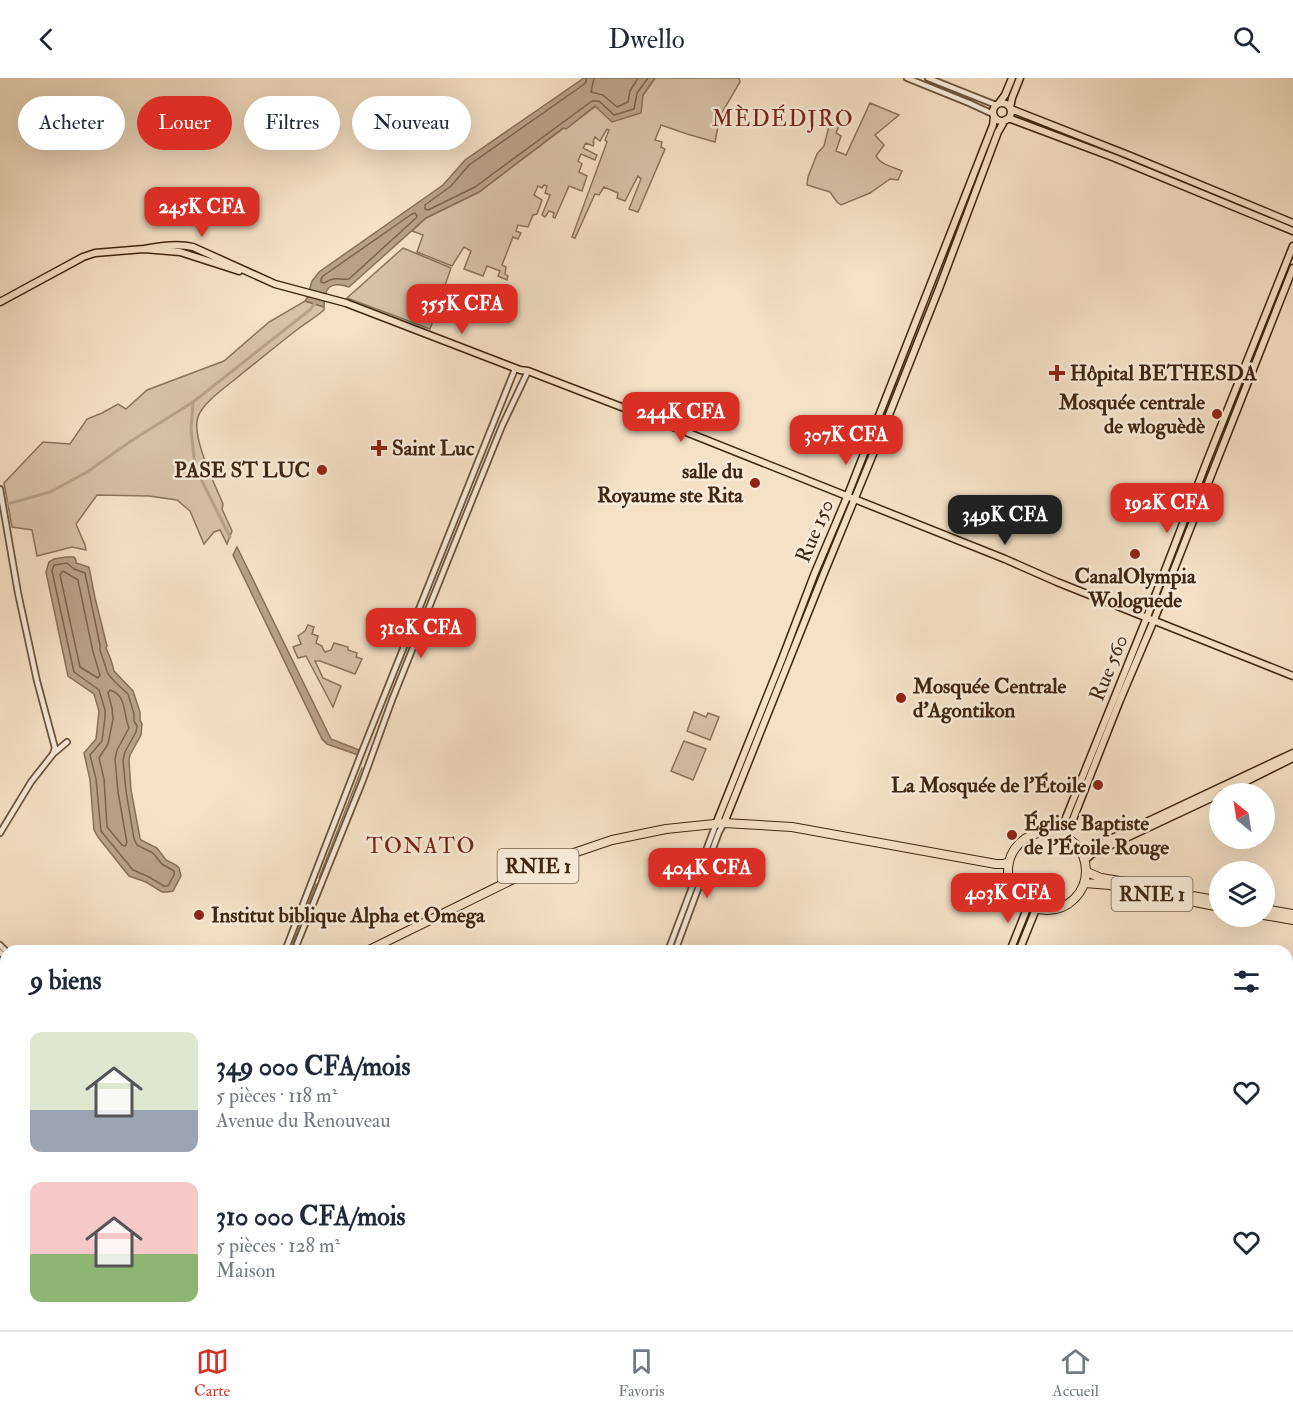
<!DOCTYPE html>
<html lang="fr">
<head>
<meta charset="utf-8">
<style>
  body { margin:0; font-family:"IM FELL Double Pica",serif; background:#f2f2f3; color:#1f2937; height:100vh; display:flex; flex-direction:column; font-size:22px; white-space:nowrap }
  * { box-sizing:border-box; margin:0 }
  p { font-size:20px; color:#747a83 }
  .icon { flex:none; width:33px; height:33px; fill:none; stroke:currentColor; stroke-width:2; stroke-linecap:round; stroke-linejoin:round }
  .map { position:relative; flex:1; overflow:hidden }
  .sheet { position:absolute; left:0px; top:867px; width:1293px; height:386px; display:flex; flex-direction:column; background:#fff; border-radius:18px 18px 0 0; box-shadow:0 6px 24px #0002 }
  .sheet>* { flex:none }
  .top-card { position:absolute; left:18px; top:18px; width:600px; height:54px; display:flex; gap:12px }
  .needle { width:39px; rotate:330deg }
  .fabs { position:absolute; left:1209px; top:705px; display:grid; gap:12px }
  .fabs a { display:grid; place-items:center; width:66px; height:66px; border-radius:50%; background:#fff; box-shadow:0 6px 24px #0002; font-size:30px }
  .price { position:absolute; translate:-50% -51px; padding:0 14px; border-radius:12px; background:#d93025; color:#fff; font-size:20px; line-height:39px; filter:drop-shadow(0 2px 3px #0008) }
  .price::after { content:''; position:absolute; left:50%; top:36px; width:18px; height:14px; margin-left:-9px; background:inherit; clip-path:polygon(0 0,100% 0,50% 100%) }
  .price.active { background:#222; color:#fff }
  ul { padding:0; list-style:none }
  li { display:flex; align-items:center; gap:18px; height:150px; padding:0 30px }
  li span { display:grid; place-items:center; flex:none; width:168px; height:120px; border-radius:12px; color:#555 }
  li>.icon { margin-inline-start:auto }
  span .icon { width:72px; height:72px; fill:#fffc; stroke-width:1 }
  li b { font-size:26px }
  h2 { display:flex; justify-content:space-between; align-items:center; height:72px; padding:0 30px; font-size:26px }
  .tag { padding:0 21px; border-radius:27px; background:#fff; box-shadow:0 6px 24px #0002; font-size:21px; line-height:54px }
  .tag.active { background:#d93025; color:#fff }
  header { display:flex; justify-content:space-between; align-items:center; height:78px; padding:0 30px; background:#fff; font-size:27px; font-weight:600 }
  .dock { display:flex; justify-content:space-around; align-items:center; height:84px; border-top:2px solid #e0e1e3; background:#fff; font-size:16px; color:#747a83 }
  .dock a { display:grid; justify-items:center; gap:3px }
  .dock .active { color:#d93025 }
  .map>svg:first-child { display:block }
</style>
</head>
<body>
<header><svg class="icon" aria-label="back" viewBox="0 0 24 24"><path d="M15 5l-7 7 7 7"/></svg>Dwello<svg class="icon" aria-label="search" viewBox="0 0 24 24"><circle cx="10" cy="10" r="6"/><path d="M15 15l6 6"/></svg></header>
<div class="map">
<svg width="1293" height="1252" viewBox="0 0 1293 1252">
  <rect width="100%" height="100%" fill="#f5e2c6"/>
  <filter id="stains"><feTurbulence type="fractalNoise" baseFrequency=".00333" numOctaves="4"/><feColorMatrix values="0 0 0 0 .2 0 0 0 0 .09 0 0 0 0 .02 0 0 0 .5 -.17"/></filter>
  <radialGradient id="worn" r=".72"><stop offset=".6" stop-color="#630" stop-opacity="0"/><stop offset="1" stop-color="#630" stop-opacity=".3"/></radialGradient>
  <path fill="#d6c2a7" stroke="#8a745b" stroke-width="1.5" d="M655 0H739L740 4 720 38 715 64 687 56 661 47 655 62 662 64 661 69 665 71 638 134 629 131 641 101 638 98 625 123 617 120 618 115 604 109 599 117 595 116 575 160 572 159 607 64 605 62 609 52 607 51 600 63 595 59 593 64 594 65 593 68 586 65 583 70 597 77 595 82 581 76 578 83 582 86 579 94 587 98 582 113 569 108 555 140 553 139 554 135 549 133 545 139 542 137 550 117 545 115 547 108 544 107 542 110 538 108 534 117 542 122 537 136 533 137 528 149 518 147 516 153 521 155 518 161 513 159 502 187 506 189 505 196 508 198 507 202 498 198 500 193 487 188 483 198 464 191 471 173 464 169 452 188 417 174 423 157 412 153 426 140 479 114 564 50H567L596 28 643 17Z
    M870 25 899 37 875 57 884 67 876 78C881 87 893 89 902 93L898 102 890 101 870 115 841 127 837 124 830 114 807 107 808 99 817 76 824 68 830 44 839 48 836 55 841 58 836 73 846 77Z
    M403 170 451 190 430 251 347 220Z
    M305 223 324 229V232C316 239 307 244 298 251 276 268 255 285 233 303 223 311 202 326 198 339 191 358 215 407 223 426L222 431 232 453 227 466 220 452 214 454 204 466 190 433 177 422 149 418 97 417 76 446 85 467 86 472 72 469 37 478 32 452 12 449 4 405 43 364 70 366 87 341 102 335 118 326 126 331 147 312 224 283 269 244Z
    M308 547 314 549 312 556 318 558 316 565 322 568 323 571 325 574 331 572 334 565 348 569V572L357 575 356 579 362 581 355 596 320 583H315L323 600 341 608 333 629 306 578 298 580 293 569 301 566 298 558 305 553Z
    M694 634 706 639 708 635 719 639 710 662 687 653Z
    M684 663 706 671 693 702 671 693Z"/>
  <path fill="#b7a288" stroke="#877058" stroke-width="1.5" d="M584 0H655L643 17 641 35 612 44 595 28 566 51 563 50 479 114 426 140 349 209C330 203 324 209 324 229L305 223 307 220 312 203 319 194 443 107 465 82Z
    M237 469 331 661 359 672 358 677 327 666 322 661 233 477Z
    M66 479H74L76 482V485L89 489 95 520 107 568 106 570 111 582 114 593 133 613 140 634V642L142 646 141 657 130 677 129 682 131 712 140 760 141 762 157 770 166 782 176 787 179 790 181 798 173 813 167 814H162L146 804 129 798 98 759 94 752 90 702 84 675 96 661 99 633 94 616 68 598 46 494 49 484 54 481Z"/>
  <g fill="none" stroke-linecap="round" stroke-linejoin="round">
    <path stroke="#7b644c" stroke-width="1.5" d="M586 0V4L583 7 469 87 451 108 425 127V131L428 132 475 109 592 23H599L614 37 634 31 637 15 648 0
      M594 0 591 14 603 17 617 29 628 24 630 13 638 0
      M415 135 417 138 416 140 349 201C337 202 336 198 324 205L321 204V201L323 198 412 136Z
      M67 485 74 491 85 495 100 567V572L108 596 114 603 128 616 134 636V643L137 648 136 654 125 674 123 682 126 713 134 761 137 767 153 775 162 786 174 793V797L168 808H164L149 799 133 792 101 753 96 701 90 677 102 663 105 639V632L99 612 74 594 52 493 54 487Z
      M63 493 78 502 93 574 100 597 98 600 80 589 60 497Z
      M110 612C127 617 123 636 129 650L117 672 115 681 118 714 127 765 125 768 122 767 107 749 104 701 99 680 108 666 113 641 112 630 108 615Z"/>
    <path stroke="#877058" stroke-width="1.5" d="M1235 323 1293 177
      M1157 521 1230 333
      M319 800 362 690
      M292 873V868L316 806
      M343 1251 349 1246"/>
    <path stroke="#b7a288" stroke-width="3" d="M193 325 191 351 195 389 230 459
      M0 428 50 414 87 394 131 363 193 324 311 231 315 225"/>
    <defs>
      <path id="minor" d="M907 0 969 25 993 36
        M928 0 996 27
        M0 411 18 515 37 603 55 670 53 676 31 704 0 755
        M53 676 67 664
        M0 867 6 873
        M285 873 363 671 515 291
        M301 873 297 870V866L363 702 392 622 462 447 502 348 528 293
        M668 873 716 746
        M675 873 719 754 724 745
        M0 874 6 880
        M516 1252 519 1246"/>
      <path id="major" d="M993 34a9 9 0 1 1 18 0a9 9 0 1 1-18 0Z
        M999 25 1005 17 1012 0
        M1010 30 1012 20 1020 0
        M1011 31 1128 77 1293 145
        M1007 41H1011L1115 80 1293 153
        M144 171C159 168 177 165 193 169L275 206 346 225 520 292 528 293 676 350 1005 481 1057 504 1293 598
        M0 224 83 179 95 175 144 171 180 174 239 193
        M1221 716 1293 680
        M724 745 822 500 885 347 940 208 998 54 1005 42
        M716 746 782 581 814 497 847 419 993 47 994 39
        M1057 756 1063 747 1147 539 1207 383 1293 168
        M1066 759 1120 622 1154 542 1293 190
        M1081 773 1089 771 1293 675
        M1085 782 1092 776 1220 716
        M1010 873 1028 828
        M1019 873 1036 831
        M0 1073 6 1076
        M0 1079 6 1080
        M1287 1123 1293 1122
        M316 1246 321 1252
        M322 1246 327 1252
        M1209 1246 1222 1252
        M1221 1246 1234 1252
        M524 1252 530 1246
        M538 1252 544 1246
        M856 1252 858 1246
        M866 1252 868 1246"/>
      <path id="highway" d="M1008 793a39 39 0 1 1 78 0a39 39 0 1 1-78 0Z
        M1087 794 1101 800 1144 807 1176 815 1220 823
        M1085 805 1110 807 1220 829
        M1264 831 1293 836
        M1264 837 1293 842
        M367 873 550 783 612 762 666 751 724 745 792 749 996 786H1004L1009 784
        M0 1050 6 1048
        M0 1060 6 1056"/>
    </defs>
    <use href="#minor" stroke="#6c553d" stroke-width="8"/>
    <use href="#major" stroke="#3f260f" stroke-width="9"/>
    <use href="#highway" stroke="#3f260f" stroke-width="10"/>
    <use href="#minor" stroke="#f8ecda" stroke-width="4.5"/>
    <use href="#major" stroke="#f5e2c6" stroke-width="6"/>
    <use href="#highway" stroke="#f5e2c6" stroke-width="8"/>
    <path stroke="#3f260f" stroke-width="1.5" stroke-dasharray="10 10" stroke-linecap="butt" d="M1186 1246 1199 1252
      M530 1252 537 1246"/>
  </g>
  <g fill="#8f2418" stroke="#f8ecda" stroke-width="2">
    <path d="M1054 286h6v6h6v6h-6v6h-6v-6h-6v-6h6z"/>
    <circle cx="1217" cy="336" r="6"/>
    <path d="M376 361h6v6h6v6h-6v6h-6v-6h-6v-6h6z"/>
    <circle cx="322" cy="392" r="6"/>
    <circle cx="755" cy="405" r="6"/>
    <circle cx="1135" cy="476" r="6"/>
    <circle cx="901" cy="620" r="6"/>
    <circle cx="1098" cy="707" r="6"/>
    <circle cx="1012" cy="757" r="6"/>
    <circle cx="199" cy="837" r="6"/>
  </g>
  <g text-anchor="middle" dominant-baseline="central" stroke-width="5" stroke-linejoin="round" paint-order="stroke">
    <g fill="#f8ecda" stroke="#76614c" stroke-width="1.5">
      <rect x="497.5" y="771" width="81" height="34" rx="4.5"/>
      <rect x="1111.5" y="799" width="81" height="34" rx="4.5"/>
    </g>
    <g font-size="20" font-weight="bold" fill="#3f260f">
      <text x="538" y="788">RNIE 1</text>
      <text x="1152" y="816">RNIE 1</text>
    </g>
    <g font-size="21" font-weight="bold" fill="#3f260f" stroke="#f8ecda" text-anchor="start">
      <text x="1070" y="295">Hôpital BETHESDA</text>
      <text x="1205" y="324" text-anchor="end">Mosquée centrale<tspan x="1205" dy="24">de wloguèdè</tspan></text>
      <text x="392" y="370">Saint Luc</text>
      <text x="310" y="392" text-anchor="end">PASE ST LUC</text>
      <text x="743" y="393" text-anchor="end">salle du<tspan x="743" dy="24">Royaume ste Rita</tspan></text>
      <text x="1135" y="498" text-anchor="middle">CanalOlympia<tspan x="1135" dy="24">Wologuede</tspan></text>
      <text x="913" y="608">Mosquée Centrale<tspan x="913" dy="24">d'Agontikon</tspan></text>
      <text x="1086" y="707" text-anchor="end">La Mosquée de l'Étoile</text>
      <text x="1024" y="745">Église Baptiste<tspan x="1024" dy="24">de l'Étoile Rouge</tspan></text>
      <text x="211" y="837">Institut biblique Alpha et Omega</text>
    </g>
    <g font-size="21" fill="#3f260f" stroke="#f8ecda">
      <text transform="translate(815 453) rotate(-67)">Rue 150</text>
      <text transform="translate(1109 590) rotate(-68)">Rue 560</text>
    </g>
    <g font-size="22" letter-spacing="1.5" fill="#7a1f14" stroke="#f8ecda">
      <text x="783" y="41">MÈDÉDJRO</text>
      <text x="421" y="768">TONATO</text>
    </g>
  </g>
  <rect width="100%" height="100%" filter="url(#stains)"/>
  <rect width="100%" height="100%" fill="url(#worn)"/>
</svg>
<div class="fabs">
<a><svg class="needle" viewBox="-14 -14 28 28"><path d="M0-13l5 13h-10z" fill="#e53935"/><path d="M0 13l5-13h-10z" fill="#747a83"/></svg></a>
<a><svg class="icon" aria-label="layers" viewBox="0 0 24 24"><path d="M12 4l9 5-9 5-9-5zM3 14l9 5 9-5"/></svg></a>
</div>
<b class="price" style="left:202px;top:160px">245K CFA</b>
<b class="price" style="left:462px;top:257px">355K CFA</b>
<b class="price" style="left:681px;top:365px">244K CFA</b>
<b class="price" style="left:846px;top:388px">307K CFA</b>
<b class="price" style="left:1167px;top:456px">192K CFA</b>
<b class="price active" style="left:1005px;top:468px">349K CFA</b>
<b class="price" style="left:421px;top:581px">310K CFA</b>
<b class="price" style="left:707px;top:821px">404K CFA</b>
<b class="price" style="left:1008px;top:846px">403K CFA</b>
<div class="top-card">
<a class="tag">Acheter</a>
<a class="tag active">Louer</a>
<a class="tag">Filtres</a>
<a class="tag">Nouveau</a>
</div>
<section class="sheet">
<h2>9 biens<svg class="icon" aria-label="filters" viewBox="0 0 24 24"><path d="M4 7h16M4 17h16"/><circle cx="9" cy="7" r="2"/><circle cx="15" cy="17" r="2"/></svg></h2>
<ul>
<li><span style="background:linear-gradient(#dfe7d0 65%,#9aa5b1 0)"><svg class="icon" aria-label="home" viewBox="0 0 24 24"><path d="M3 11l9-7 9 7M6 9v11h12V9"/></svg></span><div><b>349 000 CFA/mois</b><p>5 pièces · 118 m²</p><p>Avenue du Renouveau</p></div><svg class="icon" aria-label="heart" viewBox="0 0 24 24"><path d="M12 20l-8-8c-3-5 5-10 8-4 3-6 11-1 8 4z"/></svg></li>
<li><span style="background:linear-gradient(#f6c9c9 60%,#8fb573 0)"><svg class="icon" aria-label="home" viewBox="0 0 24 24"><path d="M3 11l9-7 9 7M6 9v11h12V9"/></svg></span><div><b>310 000 CFA/mois</b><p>5 pièces · 128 m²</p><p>Maison</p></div><svg class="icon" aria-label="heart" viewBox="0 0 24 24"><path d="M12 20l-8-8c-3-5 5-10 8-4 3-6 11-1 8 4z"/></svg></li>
</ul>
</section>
</div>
<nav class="dock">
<a class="active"><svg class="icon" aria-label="map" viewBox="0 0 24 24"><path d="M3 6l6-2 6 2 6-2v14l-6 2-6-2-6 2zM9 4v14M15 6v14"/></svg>Carte</a>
<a><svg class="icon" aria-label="saved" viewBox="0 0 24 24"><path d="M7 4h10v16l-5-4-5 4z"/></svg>Favoris</a>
<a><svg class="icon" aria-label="home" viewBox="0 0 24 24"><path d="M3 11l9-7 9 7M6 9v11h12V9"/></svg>Accueil</a>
</nav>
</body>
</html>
